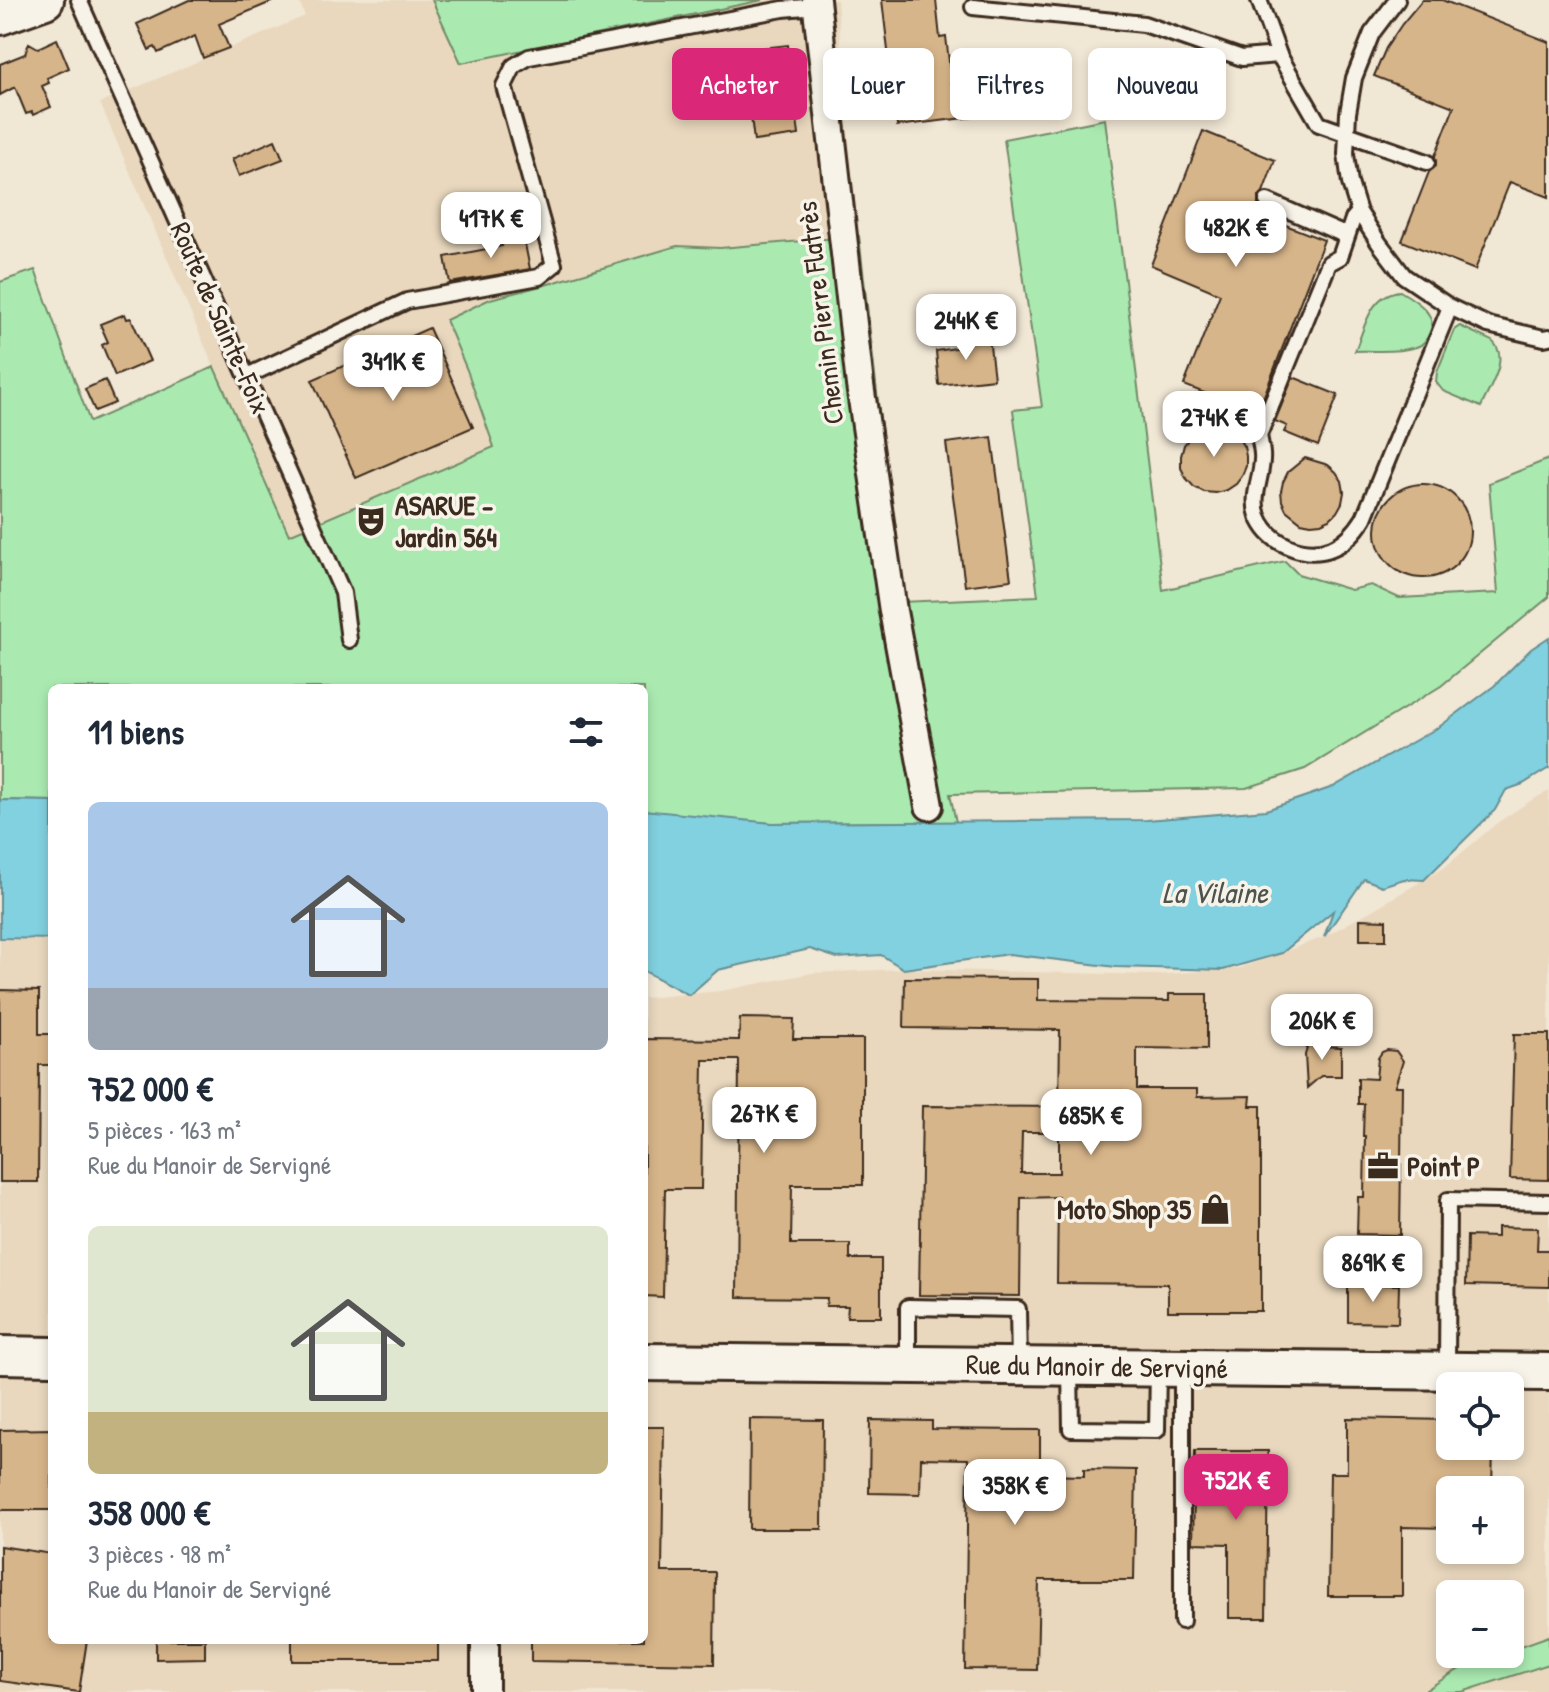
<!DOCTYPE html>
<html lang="fr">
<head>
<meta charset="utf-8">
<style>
  body { margin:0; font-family:"Patrick Hand",sans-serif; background:#f2f2f3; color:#1f2937; height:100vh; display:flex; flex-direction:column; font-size:30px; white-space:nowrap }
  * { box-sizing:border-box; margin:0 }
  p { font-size:26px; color:#747a83 }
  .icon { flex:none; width:44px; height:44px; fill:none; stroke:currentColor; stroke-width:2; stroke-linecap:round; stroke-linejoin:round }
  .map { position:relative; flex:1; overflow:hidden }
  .details { position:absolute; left:48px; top:684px; width:600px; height:960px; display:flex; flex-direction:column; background:#fff; border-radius:12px; box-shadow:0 4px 12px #0003 }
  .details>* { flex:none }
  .top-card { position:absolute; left:672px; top:48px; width:756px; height:72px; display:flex; gap:16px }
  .tools { position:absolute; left:1436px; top:1372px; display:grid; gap:16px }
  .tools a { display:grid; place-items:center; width:88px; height:88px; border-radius:12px; background:#fff; box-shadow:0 4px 12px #0003; font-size:40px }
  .price { position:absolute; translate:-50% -68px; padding:0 18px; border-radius:16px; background:#fff; color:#222; font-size:26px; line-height:52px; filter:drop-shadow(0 2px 4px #0008) }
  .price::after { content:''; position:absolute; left:50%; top:48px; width:24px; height:18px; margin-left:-12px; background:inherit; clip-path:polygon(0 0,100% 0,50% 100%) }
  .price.on { background:#db2777; color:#fff }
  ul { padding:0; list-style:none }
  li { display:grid; align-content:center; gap:16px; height:424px; padding:0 40px }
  li span { display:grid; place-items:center; height:248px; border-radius:12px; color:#555 }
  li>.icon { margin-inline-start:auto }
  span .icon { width:144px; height:144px; fill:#fffc; stroke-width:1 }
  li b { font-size:34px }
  h2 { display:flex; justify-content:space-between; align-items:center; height:96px; padding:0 40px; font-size:34px }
  .pill { padding:0 28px; border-radius:12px; background:#fff; box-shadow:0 4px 12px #0003; font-size:28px; line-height:72px }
  .pill.on { background:#db2777; color:#fff }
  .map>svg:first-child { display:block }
</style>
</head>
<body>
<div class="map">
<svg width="1549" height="1692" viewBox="0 0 1549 1692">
  <rect width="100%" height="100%" fill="#f1e7d5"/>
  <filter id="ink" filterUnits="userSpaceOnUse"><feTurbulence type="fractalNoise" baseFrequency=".0125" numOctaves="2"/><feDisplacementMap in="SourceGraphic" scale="16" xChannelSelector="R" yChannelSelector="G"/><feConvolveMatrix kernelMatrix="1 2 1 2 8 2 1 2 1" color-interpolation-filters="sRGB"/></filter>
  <g filter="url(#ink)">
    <path fill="#e9d8be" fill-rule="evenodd" d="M299 0H837L851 168 859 236 720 248 677 246 545 285 490 299 446 320 467 370 494 447 289 535 214 367 100 103 305 16Z
      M1549 791V1692H0V939L52 940V1640H644V998L721 991 812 973 904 969 1157 975 1241 968 1324 937 1374 909 1444 868 1497 823 1530 801ZM1450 1386H1510V1446H1450ZM1450 1490H1510V1550H1450ZM1450 1594H1510V1654H1450Z"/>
    <path fill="#aaeab1" stroke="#728a68" stroke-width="2" d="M432 0H763L461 63Z
      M1105 119 1163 590 1285 561 1298 574 1351 590 1371 585 1399 598 1498 593 1489 483 1549 459V597L1441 686 1305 769 1246 788 950 794 956 822 772 823 644 816V688H52V801L0 800V282L35 270 90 422 214 367 289 535 494 447 467 370 446 320 490 299 545 285 677 246 720 248 859 236 901 602 1038 596 1013 410 1042 407 1004 139Z
      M1400 291C1417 301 1442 316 1427 338 1424 344 1419 347 1412 348 1395 353 1373 350 1355 351 1365 327 1370 294 1400 291Z
      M1460 326 1492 341C1511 358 1489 388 1481 407L1443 391 1436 382 1437 372 1454 330Z
      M1549 1636V1664L1462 1692H1423C1449 1675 1478 1654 1510 1654V1650Z"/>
    <path fill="#82d1e0" stroke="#668e92" stroke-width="2" d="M1549 637V768L1523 784 1506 790 1495 810 1424 880 1404 879 1382 886 1364 879 1324 937 1333 911 1282 953 1223 970 1116 967 1009 954 904 969 881 955 837 958 810 949 718 970 689 995 644 971V810L772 823 1147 820 1266 810 1333 787 1439 727 1494 686 1531 649Z
      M0 800 52 801V939L0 938Z"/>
    <path fill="#d7b58a" stroke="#3b2a1e" stroke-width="2" fill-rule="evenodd" d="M189 0H276L219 24 229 48 203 58 195 36 158 53 155 47 149 50 137 24Z
      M882 0H936L940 38 946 37 952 86 969 84 973 117 897 126Z
      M1422 0H1442L1549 42V197L1510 182 1475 270 1402 241 1429 172 1436 166 1435 156 1454 107 1374 76 1386 48 1402 24Z
      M57 39 69 68 47 78 49 83 42 86 51 107 33 115 32 112 26 114 15 87 0 95V64L25 54 29 43 38 48Z
      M788 45 799 135 754 141 743 50Z
      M1203 131 1275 160 1263 192 1258 198V205L1255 213 1324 240 1257 414 1184 385 1220 294 1151 265Z
      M275 140 283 159 239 176 232 159Z
      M522 229 530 269 450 283 445 257 502 246 499 233Z
      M125 314 127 319 131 318 150 361 115 376 102 345 108 342 100 324Z
      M429 328 473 427 356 478 312 380Z
      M989 337 994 379 939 385 936 351 956 348V341Z
      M1293 377 1338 395 1318 446 1284 432 1287 426 1275 421Z
      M105 380 115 403 95 411 85 389Z
      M1222 424 1233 429 1244 447 1246 456V466L1242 476 1236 484 1227 490 1216 493 1204 492 1194 487 1186 478 1181 468V456L1184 445 1191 436 1200 430Z
      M992 437 1011 580 965 586 946 443Z
      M1305 458 1328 465 1336 472 1342 481 1344 492 1342 503 1337 512 1330 519 1321 523 1311 524 1301 522 1286 510 1282 501 1281 491 1283 482 1288 472Z
      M1376 531a47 47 0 1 1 94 0a47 47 0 1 1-94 0Z
      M1360 919 1386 920V940H1360Z
      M905 978 1038 979V1000L1169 1001V994H1207V1049L1137 1048V1089H1197V1097L1251 1096 1250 1106H1261V1311H1168V1284L1057 1283 1058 1197 1021 1198 1020 1296 919 1295 922 1106 1059 1107 1060 1030 904 1028ZM1022 1132H1059V1173H1021Z
      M0 990 39 991V1034H52V1065H39L38 1182H0Z
      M740 1018 794 1019 793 1039H863V1185H792L791 1244H850V1259H881V1317H847L848 1306H826L827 1298 737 1297 739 1060H703L701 1189H665L663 1297 644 1296V1039L739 1040Z
      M1514 1034H1549V1180L1510 1179Z
      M1310 1038 1321 1046 1341 1047V1076H1321L1307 1088 1305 1055Z
      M1387 1050 1396 1051 1403 1061 1395 1086H1402L1400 1235 1357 1234 1358 1197H1364L1365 1136H1363L1364 1104H1358V1078L1376 1079 1378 1058 1382 1052Z
      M1497 1227 1538 1228 1537 1250H1549V1287L1466 1285 1467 1236 1497 1237Z
      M1348 1285H1399L1398 1323 1348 1322Z
      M1347 1418 1450 1420V1446H1493L1492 1490H1450V1528L1402 1527V1596H1328L1330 1473H1347Z
      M750 1419 823 1420 822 1529H749Z
      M870 1420 932 1421V1429L1040 1430V1475L1084 1476V1469L1136 1470 1134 1580H1039L1037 1670 965 1669 968 1459 921 1458 920 1494 869 1493Z
      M644 1427H664L662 1572H715L714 1664 531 1661V1640H644Z
      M52 1429V1510H0V1430Z
      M1195 1451H1268L1266 1618H1229V1544L1193 1543Z
      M0 1546 52 1554V1640H87L79 1692 0 1681Z
      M156 1640H205V1658L156 1659Z
      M292 1640H438V1661H292Z"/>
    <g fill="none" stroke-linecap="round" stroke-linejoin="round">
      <defs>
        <path id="lane" d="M79 0 343 593 349 640
          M1259 0 1279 55 1319 124 1427 162
          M1397 0 1372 33 1354 78 1348 113 1346 154 1350 183 1359 212 1379 243 1404 276 1450 307 1488 325 1544 338 1549 337
          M973 7 1144 24 1242 58 1279 55
          M1267 201 1347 236
          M247 376 407 301 539 277 554 265 504 86 514 66 529 57 783 9 816 6
          M1198 403 1244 423 1259 435C1260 443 1263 452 1262 460 1261 480 1251 497 1258 516 1269 544 1305 559 1332 548 1347 542 1356 531 1364 518L1450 307
          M1259 435 1329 263 1340 257 1353 219 1359 212
          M908 1364V1307L1018 1309 1019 1365
          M1070 1368 1071 1429 1157 1430 1158 1368
          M1447 1370 1448 1200 1549 1202
          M1182 1621V1368"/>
        <path id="street" d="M816 0 860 385 893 611 929 806
          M485 1692V1640"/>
        <path id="secondary" d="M0 16 45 0
          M0 1355 52 1356
          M644 1362 1549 1372"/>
      </defs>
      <use href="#lane" stroke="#3b2a1e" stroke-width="20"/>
      <use href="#street" stroke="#3b2a1e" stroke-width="32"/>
      <use href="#secondary" stroke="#3b2a1e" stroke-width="42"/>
      <use href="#lane" stroke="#f7f3e8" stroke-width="14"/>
      <use href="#street" stroke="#f7f3e8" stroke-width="26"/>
      <use href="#secondary" stroke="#f7f3e8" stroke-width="36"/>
    </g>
  </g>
  <defs>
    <symbol id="theatre-bare" viewBox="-9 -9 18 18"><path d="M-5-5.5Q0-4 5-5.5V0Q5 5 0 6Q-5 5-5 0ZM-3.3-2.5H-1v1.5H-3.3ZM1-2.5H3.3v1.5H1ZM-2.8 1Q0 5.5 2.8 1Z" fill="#3b2a1e" stroke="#f7f3e8" stroke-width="2.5" paint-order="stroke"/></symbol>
    <symbol id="office-bare" viewBox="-9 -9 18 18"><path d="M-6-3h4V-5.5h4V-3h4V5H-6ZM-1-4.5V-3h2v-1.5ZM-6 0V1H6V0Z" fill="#3b2a1e" stroke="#f7f3e8" stroke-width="2.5" paint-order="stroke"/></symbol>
    <symbol id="shop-bare" viewBox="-9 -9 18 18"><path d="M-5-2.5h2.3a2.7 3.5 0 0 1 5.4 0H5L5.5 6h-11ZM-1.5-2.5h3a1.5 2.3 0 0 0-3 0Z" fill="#3b2a1e" stroke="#f7f3e8" stroke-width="2.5" paint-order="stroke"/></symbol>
  </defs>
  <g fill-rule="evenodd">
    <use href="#theatre-bare" x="349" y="499" width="44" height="44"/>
    <use href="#office-bare" x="1361" y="1144" width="44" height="44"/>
    <use href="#shop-bare" x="1193" y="1187" width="44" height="44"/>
  </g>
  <g text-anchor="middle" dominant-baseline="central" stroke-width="7" stroke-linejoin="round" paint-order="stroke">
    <g font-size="28" fill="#3b2a1e" stroke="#f7f3e8">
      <text transform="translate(820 313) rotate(-97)">Chemin Pierre Flatrès</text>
      <text transform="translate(221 318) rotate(66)">Route de Sainte-Foix</text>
      <text transform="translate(1097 1366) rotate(1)">Rue du Manoir de Servigné</text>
    </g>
    <g font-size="28" font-weight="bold" fill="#3b2a1e" stroke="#f7f3e8" text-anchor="start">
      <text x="395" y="505">ASARUE -<tspan x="395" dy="32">Jardin 564</tspan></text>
      <text x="1407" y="1166">Point P</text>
      <text x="1191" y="1209" text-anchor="end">Moto Shop 35</text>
    </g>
    <g font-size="30" font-style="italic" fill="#4d544e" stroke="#f7f3e8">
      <text x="1215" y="892">La Vilaine</text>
    </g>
  </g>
</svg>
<div class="tools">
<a><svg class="icon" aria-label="locate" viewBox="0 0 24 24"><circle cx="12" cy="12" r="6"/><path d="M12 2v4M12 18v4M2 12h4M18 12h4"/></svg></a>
<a>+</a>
<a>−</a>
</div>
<b class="price" style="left:491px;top:260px">417K €</b>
<b class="price" style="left:1236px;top:269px">482K €</b>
<b class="price" style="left:966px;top:362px">244K €</b>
<b class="price" style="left:393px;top:403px">341K €</b>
<b class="price" style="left:1214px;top:459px">274K €</b>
<b class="price" style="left:1322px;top:1062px">206K €</b>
<b class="price" style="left:764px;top:1155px">267K €</b>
<b class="price" style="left:1091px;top:1157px">685K €</b>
<b class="price" style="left:1373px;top:1304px">869K €</b>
<b class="price on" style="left:1236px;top:1522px">752K €</b>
<b class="price" style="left:1015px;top:1527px">358K €</b>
<div class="top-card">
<a class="pill on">Acheter</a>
<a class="pill">Louer</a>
<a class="pill">Filtres</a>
<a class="pill">Nouveau</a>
</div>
<section class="details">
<h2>11 biens<svg class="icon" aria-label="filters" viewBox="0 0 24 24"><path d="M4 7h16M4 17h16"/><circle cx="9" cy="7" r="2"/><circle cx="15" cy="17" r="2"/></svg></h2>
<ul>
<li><span style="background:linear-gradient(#a9c7e8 75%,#9aa5b1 0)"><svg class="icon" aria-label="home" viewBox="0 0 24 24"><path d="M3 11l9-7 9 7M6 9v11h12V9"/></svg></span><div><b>752 000 €</b><p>5 pièces · 163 m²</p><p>Rue du Manoir de Servigné</p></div></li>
<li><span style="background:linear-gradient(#dfe7d0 75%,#c2b280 0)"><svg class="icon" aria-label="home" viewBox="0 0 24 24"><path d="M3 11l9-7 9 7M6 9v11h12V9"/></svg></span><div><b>358 000 €</b><p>3 pièces · 98 m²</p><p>Rue du Manoir de Servigné</p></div></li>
</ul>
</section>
</div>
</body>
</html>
